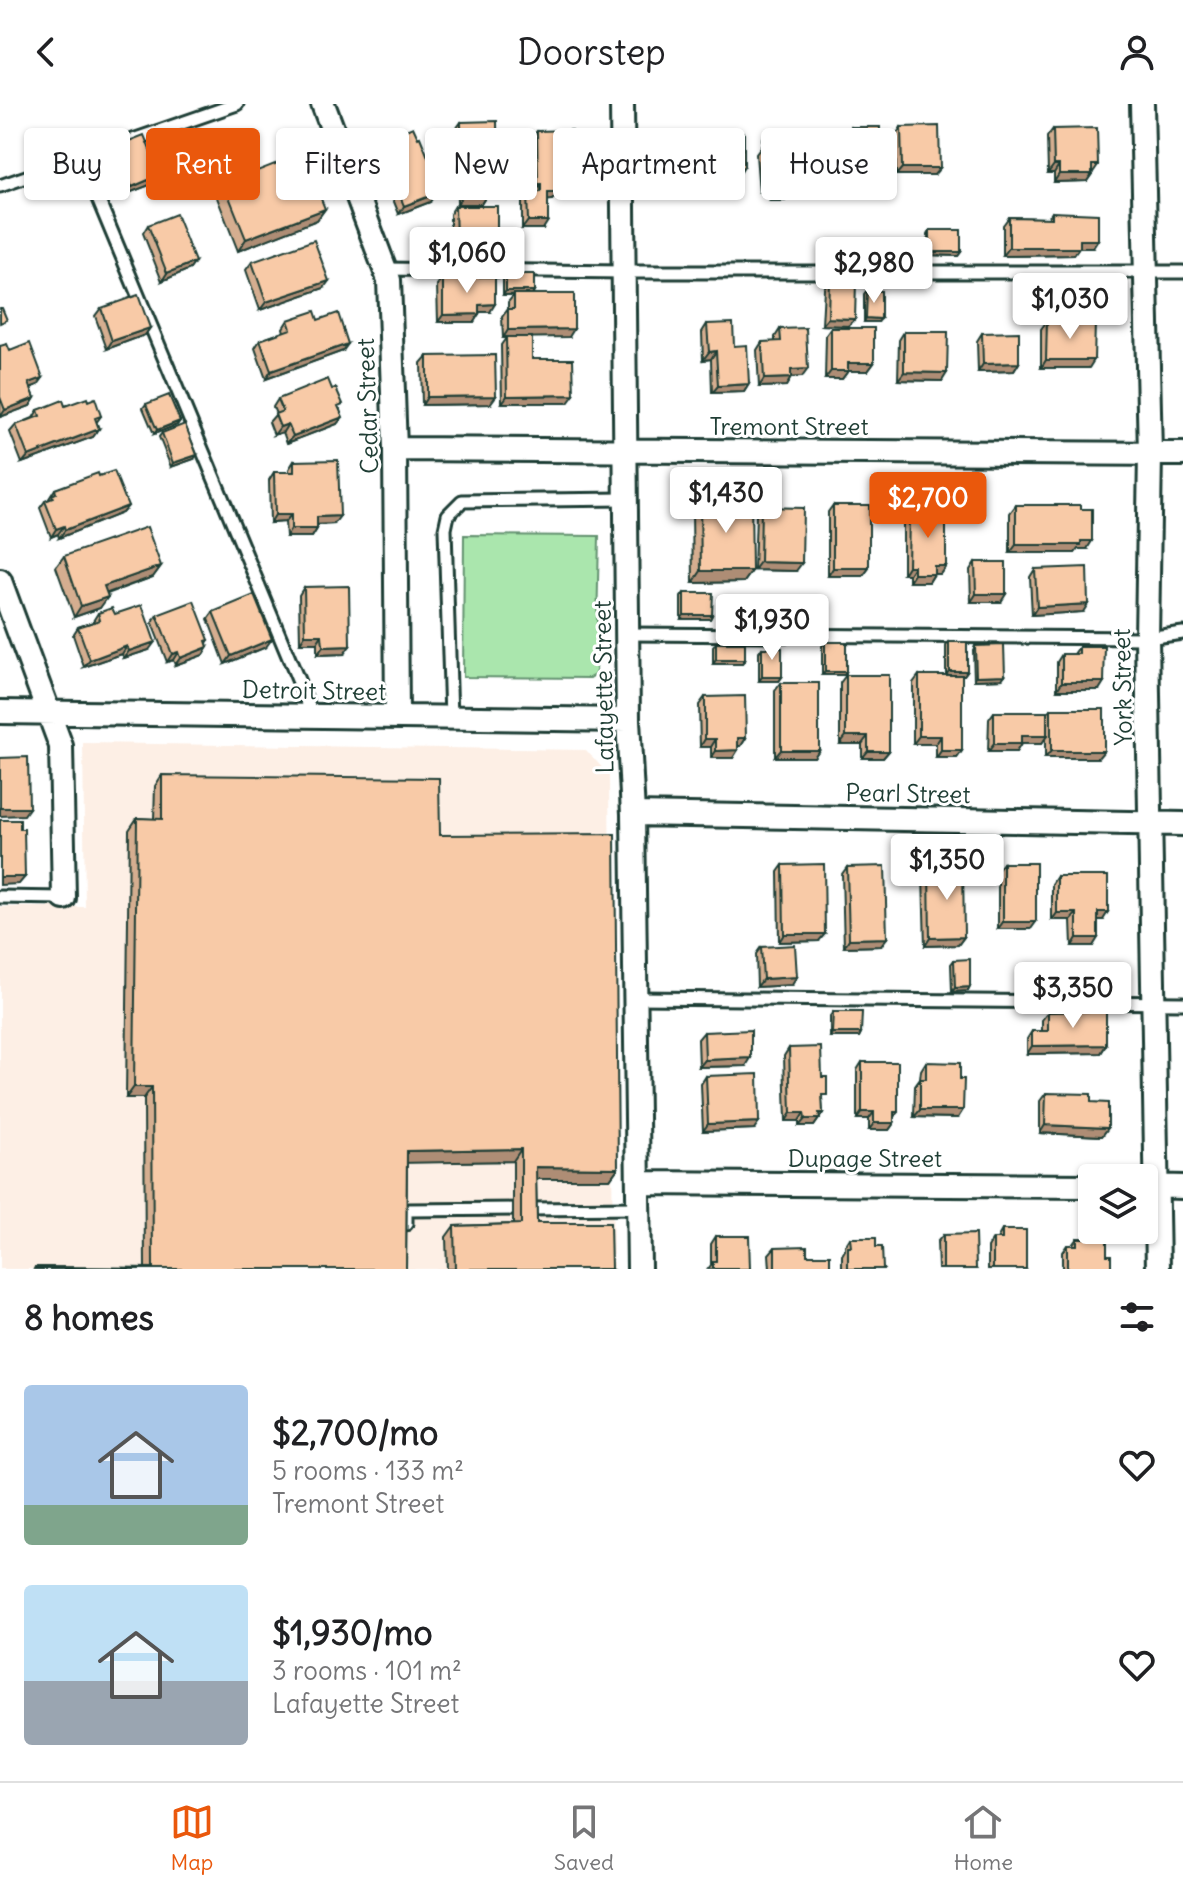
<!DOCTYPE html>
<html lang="en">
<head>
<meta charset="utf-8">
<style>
  body { margin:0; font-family:Delius,sans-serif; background:#f2f2f2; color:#202124; height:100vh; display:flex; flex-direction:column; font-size:30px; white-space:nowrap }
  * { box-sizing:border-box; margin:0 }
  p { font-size:26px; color:#757577 }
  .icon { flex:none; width:44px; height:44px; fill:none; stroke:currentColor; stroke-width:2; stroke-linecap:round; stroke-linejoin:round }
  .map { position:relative; height:1165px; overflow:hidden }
  .details { display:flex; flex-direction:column; background:#fff; flex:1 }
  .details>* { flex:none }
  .hud { position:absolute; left:24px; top:24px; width:1136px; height:72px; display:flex; gap:16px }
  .tools { position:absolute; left:1078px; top:1060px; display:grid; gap:16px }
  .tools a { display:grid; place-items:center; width:80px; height:80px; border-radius:8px; background:#fff; box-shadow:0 2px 6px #0004; font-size:40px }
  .price { position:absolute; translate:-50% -68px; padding:0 18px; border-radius:8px; background:#fff; color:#222; font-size:26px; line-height:52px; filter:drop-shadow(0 2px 4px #0008) }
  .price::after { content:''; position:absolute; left:50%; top:48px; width:24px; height:18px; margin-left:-12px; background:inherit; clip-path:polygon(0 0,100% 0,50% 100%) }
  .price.on { background:#ea580c; color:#fff }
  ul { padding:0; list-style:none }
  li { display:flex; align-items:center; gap:24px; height:200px; padding:0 24px }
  li span { display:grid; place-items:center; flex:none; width:224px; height:160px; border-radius:8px; color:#555 }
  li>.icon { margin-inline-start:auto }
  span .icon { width:96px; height:96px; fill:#fffc; stroke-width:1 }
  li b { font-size:34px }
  h2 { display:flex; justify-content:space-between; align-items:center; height:96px; padding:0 24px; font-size:34px }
  .chip { padding:0 28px; border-radius:8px; background:#fff; box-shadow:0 2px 6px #0004; font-size:28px; line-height:72px }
  .chip.on { background:#ea580c; color:#fff }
  header { display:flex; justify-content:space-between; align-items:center; height:104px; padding:0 24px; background:#fff; font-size:36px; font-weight:600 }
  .tabs { display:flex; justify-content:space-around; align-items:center; height:112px; border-top:2px solid #e0e0e0; background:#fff; font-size:22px; color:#757577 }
  .tabs a { display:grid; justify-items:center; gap:4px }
  .tabs .on { color:#ea580c }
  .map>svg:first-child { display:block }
</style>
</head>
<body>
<header><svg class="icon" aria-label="back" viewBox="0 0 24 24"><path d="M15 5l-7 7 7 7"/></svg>Doorstep<svg class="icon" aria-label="person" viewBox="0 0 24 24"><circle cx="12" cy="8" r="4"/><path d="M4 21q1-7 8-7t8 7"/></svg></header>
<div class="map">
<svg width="1183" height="1165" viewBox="0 0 1183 1165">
  <rect width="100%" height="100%" fill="#fff"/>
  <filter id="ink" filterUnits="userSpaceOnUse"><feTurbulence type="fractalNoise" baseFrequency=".0125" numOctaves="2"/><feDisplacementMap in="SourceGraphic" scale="16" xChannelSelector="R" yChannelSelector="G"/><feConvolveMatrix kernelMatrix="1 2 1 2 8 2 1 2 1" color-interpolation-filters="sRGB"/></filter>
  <g filter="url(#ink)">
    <path fill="#fdefe5" d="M83 639 586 646 609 671 613 1165H0V803H85Z"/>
    <path fill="#aae6ad" stroke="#649270" stroke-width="2" d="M464 431 599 432 596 570 590 574 463 573Z"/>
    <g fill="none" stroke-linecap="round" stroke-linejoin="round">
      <defs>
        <path id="service" d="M81 54 313 612
          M0 82 237 0
          M385 165 624 168H1183
          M627 530 1147 534 1183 529
          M451 614 445 425 448 411 462 397 625 395
          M0 793 64 794
          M635 894 1183 899
          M406 1120V1106L639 1104"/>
        <path id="minor" d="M323 0 389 176 395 345 397 613
          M622 0 628 616 633 710 639 1165
          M1142 0 1150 350 1147 534 1158 1165
          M395 345 1183 350
          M0 477 61 642 64 794
          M0 608 628 616
          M633 710 1183 720
          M638 1079 1092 1082
          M1144 1082 1183 1083"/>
      </defs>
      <use href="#service" stroke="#1f3d34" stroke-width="17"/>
      <use href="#minor" stroke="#1f3d34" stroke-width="28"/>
      <use href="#service" stroke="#fff" stroke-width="11"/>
      <use href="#minor" stroke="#fff" stroke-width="22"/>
    </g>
    <path fill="#d5ae90" stroke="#1f3d34" stroke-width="2" d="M461 18 498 84 493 92H486L481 100H457L456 25Z
      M851 23 886 75 880 83 845 82 846 31Z
      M901 23 934 71H896V31Z
      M1053 25 1098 61 1087 77 1054 78V69H1048L1047 33Z
      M767 26 786 42 798 62 792 70H790L785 97H770V88H759L756 50 762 42V34Z
      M537 27 572 61V80L567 88H558L552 96H548L543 125H522V96L527 89 532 88 531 34Z
      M697 28 739 71 687 72V45Z
      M381 36 430 98 399 110 377 56 379 53 376 43Z
      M116 42 155 79 126 90 110 50Z
      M224 80 325 105 317 116 238 147 216 91Z
      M455 102 492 141 450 142V110Z
      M1052 108 1093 144H1079L1074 151 1003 152V121L1009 113 1048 114Z
      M148 121 195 158 190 165 162 177 143 129Z
      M930 126 961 148 958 152 927 151 928 130Z
      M252 158 324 184 260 206 246 166Z
      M506 170 534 187 532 190 569 233H532V255L568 299H502L501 241 506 234H503L502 213 508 205V198L514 191H503V174Z
      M443 173 490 208H479L474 218H438L437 181Z
      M829 176 849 222 822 221 824 184Z
      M1052 181 1081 211H1049V185Z
      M867 186 878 218H864V190Z
      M101 204 150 224 145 231 107 245 95 212Z
      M288 216H318L343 247 266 275 255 244 260 236 284 228 283 224Z
      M1047 217 1089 264H1041V225Z
      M707 220 734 242 749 280 744 288 712 289 711 255 703 256 702 228Z
      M831 224 874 259 868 267H848L842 275H825L826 231Z
      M780 225 802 273H791L786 282 759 283 757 246 762 238H775V233Z
      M904 228 942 277 898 276 899 236Z
      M982 229 1019 259 1014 267 978 268 977 237Z
      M0 242 10 247 38 281 31 284 35 294 30 302 0 313Z
      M427 252 490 300 422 301 421 259Z
      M278 295 340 305 337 320 287 339 283 328 274 331 269 318 276 310 273 303Z
      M88 297 101 312 96 319 99 325 93 333 22 359 10 328 16 321 33 314 38 306 65 302Z
      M146 300 180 317 177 321 154 330 143 304Z
      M162 329 194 355 171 363 159 333Z
      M294 357 334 420 317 421V425L312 433H286L285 418 270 419 269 376 274 368H289V365Z
      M99 372 128 402 122 409 59 434 58 430 51 433 40 404 45 397 48 396 55 385Z
      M700 395 752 467 744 478 693 479 692 406Z
      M833 401 869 464 863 472H828V408Z
      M1016 401 1087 445H1078L1075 449H1010V409Z
      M923 402 946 462 940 470H934L929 478H909V470H903V420L909 412H917Z
      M761 403 796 467 754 466 756 411Z
      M64 452 161 462 153 473 107 490 100 504 74 513 56 463Z
      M975 458 1001 498H971L970 466Z
      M1035 465 1083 508 1032 511 1030 473Z
      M304 483 344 550 317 551V539H300L299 491Z
      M684 489 712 511 710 515H681V493Z
      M213 508 266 543 225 560 208 515Z
      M98 509 115 510 149 546 124 554 122 550 84 563 73 531 78 523 93 518V517Z
      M157 511 209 536 207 539 208 543 203 551 175 561 173 556 167 558 152 519Z
      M825 538 846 568 844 571H822V542Z
      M949 538 967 567 964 571H946V542Z
      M716 539 745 556 742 560H713V543Z
      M975 542 1002 575 974 576 973 546Z
      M1079 543 1099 586H1057V558L1062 550H1074Z
      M762 544 782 573 779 577H759V548Z
      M846 571 889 647 883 654H862V640H840V579Z
      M919 571 962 647 957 654H936V640H913V579Z
      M781 579 819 646 814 653H775V587Z
      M705 593 746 634 741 642H738L733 654H711V643H700L699 601Z
      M1051 605 1098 654H1045V634L1041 640H1021L1016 648H988L989 615 994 608 1047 610Z
      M162 671 440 731 618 1064 610 1075H536L537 1119 611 1165H447L446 1133 454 1122 513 1120V1057L407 1058 406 1165H34L35 1163 145 1164 144 994H126L129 726 137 714 154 715 155 682Z
      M1003 759 1031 825H998V766Z
      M783 761 819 837 779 838 778 768Z
      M847 763 881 842 844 843 842 770Z
      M929 764 964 833 958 841 925 842 923 772Z
      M1057 772 1103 816H1098L1093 842H1072L1071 816H1052V780Z
      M761 843 792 881 757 883 756 850Z
      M954 856 970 883 968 887 952 888 951 860Z
      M833 908 861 929 859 933H830V912Z
      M1048 908 1106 941 1101 949 1027 950V935L1032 927H1042V916Z
      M704 928 746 962 699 963 698 935Z
      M789 944 822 998 823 1009 814 1022H799V1017H786L784 952Z
      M862 958 898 1008 894 1013V1019L889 1026H869V1015H857V966Z
      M926 958 958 1014 914 1013 915 982 920 975 921 966Z
      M706 972 754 1025 703 1027 701 980Z
      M1046 989 1091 998 1108 1024 1102 1032 1040 1029V997Z
      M1002 1126 1026 1165H988V1143L993 1135H997Z
      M943 1131 976 1165H938L937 1138Z
      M716 1132 750 1165H708L711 1161V1140Z
      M850 1134 883 1165H842V1151L845 1146V1142Z
      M1077 1134 1107 1151 1111 1165H1062V1148L1067 1141H1072Z
      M775 1143 807 1151 830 1165H770L769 1150Z"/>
    <path fill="#ae8d75" stroke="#1f3d34" stroke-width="2" d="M1054 61H1059L1054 69H1048Z
      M790 62H798L792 70H784Z
      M744 63 739 71 687 72 693 64Z
      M902 64H940L934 71H896Z
      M1059 70H1092L1087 77 1054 78Z
      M160 71 155 79 126 90 132 83Z
      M850 75H886L880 83 845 82Z
      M538 80H541L536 88H532Z
      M557 80H572L567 88H552Z
      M764 80H775L770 88H759Z
      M486 84H498L493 92H486L481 100H457L462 92Z
      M548 89H558L552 96 543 97Z
      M776 89H790L785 97H770Z
      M435 90 430 98 399 110 404 102Z
      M325 105 317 116 238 147 246 135Z
      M528 117H548L543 125H522Z
      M456 134H497L492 141 450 142Z
      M1080 136H1098L1093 144H1079L1074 151 1003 152 1009 144Z
      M930 148H961L958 152 927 151Z
      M195 158 190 165 162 177 167 169Z
      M329 177 324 184 260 206 266 198Z
      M506 187H534L532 190 503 191Z
      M495 200 490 208H474L479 201Z
      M1052 207H1083L1081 211H1049Z
      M479 210 474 218H438L443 211Z
      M828 214 855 215 849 222 822 221Z
      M866 214 881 215 878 218H864Z
      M150 224 145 231 107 245 112 237Z
      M574 225 569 233 503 234 508 226Z
      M348 240 343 247 266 275 271 267Z
      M716 247 711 255 703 256 709 248Z
      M1046 256H1094L1089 264H1041Z
      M848 259H874L868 267H848L842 275H825L831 267Z
      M1019 259 1014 267 978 268 983 260Z
      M808 265 802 273 785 274 791 266Z
      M904 268 947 269 942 277 898 276Z
      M43 274 38 281 24 286 29 279Z
      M791 274 786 282 759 283 764 275Z
      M749 280 744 288 712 289 718 282Z
      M574 291 568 299H502L507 292Z
      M496 292 490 300 422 301 427 293Z
      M35 294 30 302 0 313 5 306Z
      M343 313 337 320 287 339 293 332Z
      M180 317 177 321 154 330 157 326Z
      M288 320 283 328 274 331 280 323Z
      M99 325 93 333 22 359 28 352Z
      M197 351 194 355 171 363 173 359Z
      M128 402 122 409 59 434 65 426Z
      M275 411H291L285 418 270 419Z
      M340 412 334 420 312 421 317 413Z
      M64 422 58 430 51 433 56 425Z
      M291 425H317L312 433H286Z
      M1081 437H1092L1087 445H1078L1075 449H1010L1016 441Z
      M760 458 802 459 796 467 754 466Z
      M161 462 153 473 96 493 104 482Z
      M908 462H914L909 470H903Z
      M934 462H946L940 470H934L929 478H909L914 470Z
      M833 464H869L863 472H828Z
      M701 467H752L744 478 693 479Z
      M976 490H1006L1001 498H971Z
      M108 493 100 504 74 513 81 502Z
      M1088 500 1083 508 1032 511 1037 503Z
      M684 511H712L710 515H681Z
      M305 531H322L317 539H300Z
      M272 535 266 543 225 560 231 552Z
      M155 538 149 546 124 554 129 547Z
      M127 542 122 550 84 563 90 556Z
      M350 542 344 550 317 551 323 543Z
      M208 543 203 551 175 561 180 554Z
      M178 548 173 556 167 558 172 550Z
      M716 556H745L742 560H713Z
      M949 567H967L964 571H946Z
      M825 568H846L844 571H822Z
      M1005 571 1002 575 974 576 976 572Z
      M762 573H782L779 577H759Z
      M1062 578H1104L1099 586H1057Z
      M846 632H868L862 640H840Z
      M919 632H941L936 640H913Z
      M1021 632H1047L1041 640H1016Z
      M738 634H746L741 642H732Z
      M705 635H716L711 643H700Z
      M994 640H1021L1016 648H988Z
      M738 646 733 654H711L716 647Z
      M781 646H819L814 653H775Z
      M868 647H889L883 654H862Z
      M941 647H962L957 654H936Z
      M1051 647H1104L1098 654H1045Z
      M0 704H29L24 711 0 712Z
      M0 773H25L19 780 0 781Z
      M1098 808H1108L1103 816H1093Z
      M1057 809H1077L1071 816H1052Z
      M1003 818H1036L1031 825H998Z
      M784 830H825L819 837 779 838Z
      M964 833 958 841 925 842 930 834Z
      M887 834 881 842 844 843 849 835Z
      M1077 834H1098L1093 842H1072Z
      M797 873 792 881 757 883 763 875Z
      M970 883 968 887 952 888 955 884Z
      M832 929H861L859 933H830Z
      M1106 941 1101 949 1027 950 1032 942Z
      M751 954 746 962 699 963 705 956Z
      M134 983H152L144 994H126Z
      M920 1006H963L958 1014 914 1013Z
      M862 1008H874L869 1015H857Z
      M791 1009H804L799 1017H786Z
      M819 1009H823L814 1022H799L805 1015Z
      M759 1018 754 1025 703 1027 708 1020Z
      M874 1019H894L889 1026H869Z
      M1045 1021 1108 1024 1102 1032 1040 1029Z
      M521 1045 513 1057 399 1059 407 1047Z
      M536 1063 618 1064 610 1075H528Z"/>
    <path fill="#f8caa7" stroke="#1f3d34" stroke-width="2" d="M497 17 498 84H486V92H462L461 18Z
      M939 22 940 64H902L901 23Z
      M413 23 418 34 420 33 435 70 429 73 435 90 404 102 383 48 386 47 381 36Z
      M851 23H880L879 51H886V75H850Z
      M1097 24 1098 61H1092V70H1059V61H1054L1053 25Z
      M572 26V45H576V56H572V80H557L558 89H548V117H528L527 89 541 88V80H538L537 27Z
      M767 26H786V42H797L798 62H790V89H776L775 80H764L761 42H768Z
      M697 28H744V63L693 64 692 38H697Z
      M144 31 160 71 132 83 116 42Z
      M303 49 325 105 246 135 224 80Z
      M455 102H497V134H456Z
      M1052 108 1098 110V136H1080V144H1009V113L1052 114Z
      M176 110 195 158 167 169 148 121Z
      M930 126H961V148H930Z
      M314 136 329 177 266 198 252 158Z
      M506 170H534V187H506Z
      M443 173H495V200L479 201V210L443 211Z
      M829 176 856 177 855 215 828 214Z
      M1052 181H1084L1083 207H1052Z
      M867 186 881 187V215L866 214Z
      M514 190H574V225L508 226V205H514Z
      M138 191 150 224 112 237 101 204Z
      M0 204H2L7 216 0 219Z
      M315 207 318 216 338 209 348 240 271 267 260 236 291 225 288 216Z
      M1047 217 1095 218 1094 256H1046Z
      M733 219 734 242 747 241 749 280 718 282 716 247 709 248 707 220Z
      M806 224 808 265 791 266V274L764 275 762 238 781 237 780 225Z
      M831 224H874V259H848V267H831Z
      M904 228H948L947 269 904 268Z
      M1019 228V259L983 260 982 229Z
      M506 233H532V255H573L574 291 507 292Z
      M30 239 43 274 29 279 35 294 5 306 0 293V242L7 240 10 247Z
      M495 251 496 292 427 293V252Z
      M328 275 332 285 336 284 343 300 338 302 343 313 293 332 288 320 280 323 275 310 283 307 278 295Z
      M169 291 180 317 157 326 146 300Z
      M87 294 88 297 95 294 101 312 95 314 99 325 28 352 16 321 40 312 38 306 63 296 65 302Z
      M185 320 197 351 173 359 162 329Z
      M338 356 340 412 317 413V425H291V411H275L274 368H294V357Z
      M114 367 128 402 65 426 64 422 56 425 45 397 53 394 52 391 56 389 55 385 98 369 99 372Z
      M700 395H751L752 467H701Z
      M833 401H869V464H833Z
      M1016 401H1081V405H1092V437H1081V441H1016Z
      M923 402H946V462H934V470H914V462H908L909 412H922Z
      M761 403 803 404 802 459 760 458Z
      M147 423 161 462 104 482 108 493 81 502 64 452Z
      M975 458H1006V490H976Z
      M1087 463 1088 500 1037 503 1035 465Z
      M349 482 350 542 323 543 322 531H305L304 483Z
      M684 489H713L712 511H684Z
      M254 491 272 535 231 552 213 508Z
      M194 497 209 536 206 537 208 543 180 554 178 548 172 550 157 511Z
      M142 501 155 538 129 547 127 542 90 556 78 523 100 516 98 509 112 504 115 510Z
      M825 538H846V568H825Z
      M949 538H967V567H949Z
      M716 539H745V556H716Z
      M1004 541 1005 571 976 572 975 542Z
      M1079 543H1105L1104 578H1062V550H1079Z
      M762 544H782V573H762Z
      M846 571H889V647H868V632H846Z
      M919 571H962V647H941V632H919Z
      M781 579H819V646H781Z
      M745 592 746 634H738V646L716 647V635H705V593Z
      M1051 605H1104V647H1051Z
      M994 608H1047V632H1021V640H994Z
      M28 653 29 704H0V654Z
      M162 671 439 674 440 731 615 730 618 1064 536 1063 537 1119H610L611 1165H455L454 1122 521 1120V1045L407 1047 406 1165H35V1163L153 1164 152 983H134L137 714 162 715Z
      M0 716H20V725H24L25 773H0Z
      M1003 759H1036V818H1003Z
      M824 760 825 830H784L783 761Z
      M963 761 964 833 930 834 929 764Z
      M885 762 887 834 849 835 847 763Z
      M1057 772H1108V808H1098V834H1077V809H1057Z
      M795 841 797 873 763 875 761 843Z
      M970 855V883L955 884 954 856Z
      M1106 907V941L1032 942V927H1048V908Z
      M833 908H862L861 929H832Z
      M751 926V954L705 956 704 928Z
      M821 943 822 973H827V991H822L823 1009H819L820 1015H805L804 1009H791L789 944Z
      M862 958H898V1008H894V1019H874V1008H862Z
      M926 958 960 959V975H964L963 1006H920V975H926Z
      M758 970 759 1018 708 1020 706 972Z
      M1046 989 1091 990V998L1108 999V1024L1045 1021Z
      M1002 1126H1026V1165H993V1135H1002Z
      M975 1130 976 1165H943V1131Z
      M716 1132H749L750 1165H713V1158H716Z
      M850 1134H876V1143H882L883 1165H848V1143H851Z
      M1077 1134H1107V1151H1111V1165H1067V1141H1077Z
      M807 1142V1151H830V1165H775V1143Z"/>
  </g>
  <g text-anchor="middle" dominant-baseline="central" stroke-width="6" stroke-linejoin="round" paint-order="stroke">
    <g font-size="24" fill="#1f3d34" stroke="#fff">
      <text transform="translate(367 302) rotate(-92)">Cedar Street</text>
      <text x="789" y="322">Tremont Street</text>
      <text transform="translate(603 583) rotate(-91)">Lafayette Street</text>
      <text transform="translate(1122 583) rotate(-91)">York Street</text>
      <text transform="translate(314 586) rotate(1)">Detroit Street</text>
      <text transform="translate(908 689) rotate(1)">Pearl Street</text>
      <text x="865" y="1054">Dupage Street</text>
    </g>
  </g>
</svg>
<div class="tools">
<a><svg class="icon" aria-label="layers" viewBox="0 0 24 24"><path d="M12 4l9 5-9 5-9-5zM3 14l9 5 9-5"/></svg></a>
</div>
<b class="price" style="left:467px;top:191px">$1,060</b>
<b class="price" style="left:874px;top:201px">$2,980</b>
<b class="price" style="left:1070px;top:237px">$1,030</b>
<b class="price" style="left:726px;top:431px">$1,430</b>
<b class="price on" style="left:928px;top:436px">$2,700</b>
<b class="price" style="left:772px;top:558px">$1,930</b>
<b class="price" style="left:947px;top:798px">$1,350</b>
<b class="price" style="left:1073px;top:926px">$3,350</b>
<div class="hud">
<a class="chip">Buy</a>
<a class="chip on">Rent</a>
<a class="chip">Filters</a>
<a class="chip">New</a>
<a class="chip">Apartment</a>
<a class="chip">House</a>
</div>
</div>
<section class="details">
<h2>8 homes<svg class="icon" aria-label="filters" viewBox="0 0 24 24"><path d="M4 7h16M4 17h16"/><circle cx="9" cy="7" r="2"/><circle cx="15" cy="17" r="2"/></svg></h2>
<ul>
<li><span style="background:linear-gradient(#a9c7e8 75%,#7fa58c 0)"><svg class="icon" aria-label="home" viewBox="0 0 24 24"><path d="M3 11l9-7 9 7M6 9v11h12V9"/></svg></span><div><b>$2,700/mo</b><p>5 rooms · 133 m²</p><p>Tremont Street</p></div><svg class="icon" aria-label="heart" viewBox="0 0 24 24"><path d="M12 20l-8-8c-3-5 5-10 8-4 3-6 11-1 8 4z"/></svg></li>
<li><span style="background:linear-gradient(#bfe0f5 60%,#9aa5b1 0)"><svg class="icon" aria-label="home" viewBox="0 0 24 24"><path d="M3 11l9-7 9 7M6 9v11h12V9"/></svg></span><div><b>$1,930/mo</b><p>3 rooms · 101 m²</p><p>Lafayette Street</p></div><svg class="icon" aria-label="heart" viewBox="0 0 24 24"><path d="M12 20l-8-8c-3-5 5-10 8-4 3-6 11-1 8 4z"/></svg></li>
</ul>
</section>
<nav class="tabs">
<a class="on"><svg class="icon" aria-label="map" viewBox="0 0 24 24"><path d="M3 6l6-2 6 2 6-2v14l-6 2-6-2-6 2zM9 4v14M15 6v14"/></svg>Map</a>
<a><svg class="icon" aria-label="saved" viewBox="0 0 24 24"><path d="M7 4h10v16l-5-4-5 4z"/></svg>Saved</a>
<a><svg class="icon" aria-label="home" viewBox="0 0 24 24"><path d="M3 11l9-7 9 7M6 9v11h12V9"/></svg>Home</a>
</nav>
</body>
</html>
